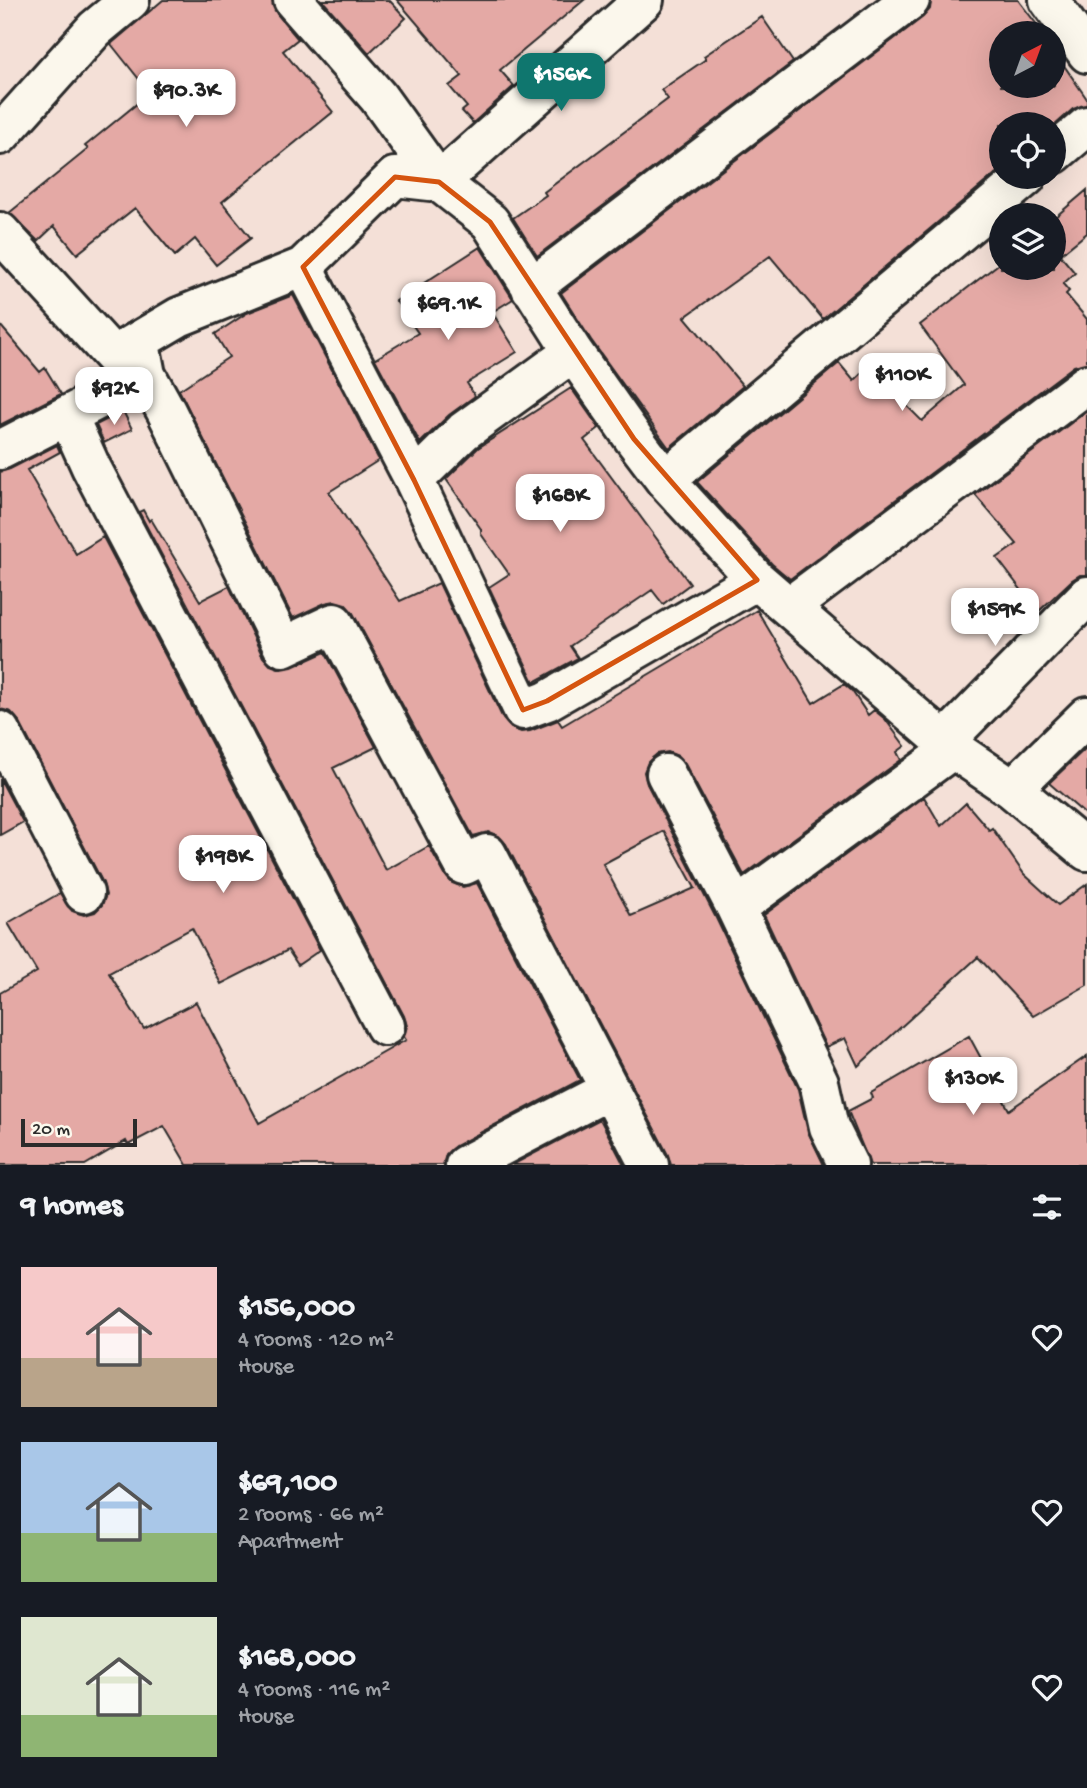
<!DOCTYPE html>
<html lang="en">
<head>
<meta charset="utf-8">
<style>
  body { margin:0; font-family:"Gochi Hand",sans-serif; background:#242831; color:#f1f3f6; height:100vh; display:flex; flex-direction:column; font-size:26px; white-space:nowrap }
  * { box-sizing:border-box; margin:0 }
  p { font-size:23px; color:#9ea1a6 }
  .icon { flex:none; width:38px; height:38px; fill:none; stroke:currentColor; stroke-width:2; stroke-linecap:round; stroke-linejoin:round }
  .map { position:relative; height:1165px; overflow:hidden }
  .side { display:flex; flex-direction:column; background:#171b24; flex:1 }
  .side>* { flex:none }
  .needle { width:46px; rotate:41deg }
  .controls { position:absolute; left:989px; top:21px; display:grid; gap:14px }
  .controls a { display:grid; place-items:center; width:77px; height:77px; border-radius:50%; background:#171b24; box-shadow:0 7px 28px #0002; font-size:35px }
  .scale { position:absolute; left:21px; bottom:18px; width:116px; box-sizing:border-box; padding-left:7px; border:4px solid #2b2b2b; border-top:0; font-size:19px; line-height:24px; white-space:nowrap; color:#2b2b2b; -webkit-text-stroke:5px #fbf7ec; paint-order:stroke }
  .price { position:absolute; translate:-50% -60px; padding:0 16px; border-radius:14px; background:#fff; color:#222; font-size:23px; line-height:46px; filter:drop-shadow(0 2px 4px #0008) }
  .price::after { content:''; position:absolute; left:50%; top:42px; width:21px; height:16px; margin-left:-10px; background:inherit; clip-path:polygon(0 0,100% 0,50% 100%) }
  .price.current { background:#0f766e; color:#fff }
  ul { padding:0; list-style:none }
  li { display:flex; align-items:center; gap:21px; height:175px; padding:0 21px }
  li span { display:grid; place-items:center; flex:none; width:196px; height:140px; border-radius:0px; color:#555 }
  li>.icon { margin-inline-start:auto }
  span .icon { width:84px; height:84px; fill:#fffc; stroke-width:1 }
  li b { font-size:30px }
  h2 { display:flex; justify-content:space-between; align-items:center; height:84px; padding:0 21px; font-size:30px }
  .map>svg:first-child { display:block }
</style>
</head>
<body>
<div class="map">
<svg width="1087" height="1165" viewBox="0 0 1087 1165">
  <rect width="100%" height="100%" fill="#f4e0d7"/>
  <filter id="ink" filterUnits="userSpaceOnUse"><feTurbulence type="fractalNoise" baseFrequency=".0143" numOctaves="2"/><feDisplacementMap in="SourceGraphic" scale="14" xChannelSelector="R" yChannelSelector="G"/><feConvolveMatrix kernelMatrix="1 2 1 2 8 2 1 2 1" color-interpolation-filters="sRGB"/></filter>
  <g filter="url(#ink)">
    <path fill="#e4a9a5" stroke="#2b2b2b" stroke-width="2" fill-rule="evenodd" d="M163 0H272L277 14 298 39 283 51 333 112 222 202 251 238 216 265 195 239 175 256 135 208 77 254 54 226 38 241 9 213 88 149 85 146 150 93 111 44Z
      M322 0H389L406 18 369 53Z
      M397 0H584L500 70 514 86 473 123 462 111 467 107 449 86 462 76Z
      M931 0H1018L1038 26 1037 28 1041 33H1001V86H1054V51L1087 99V105L1073 109 1054 126 1001 124V169L823 319 770 256 685 317 743 386 669 448 591 340 561 293 923 17 930 9Z
      M762 17 793 62 537 256 513 218 546 195 544 192 668 99 661 90 706 59 704 56Z
      M1087 190V233L1060 255 1075 273 1063 284 1069 291 1066 294 1087 319V363L1074 366 790 579 772 564 697 482 839 363 854 381 868 367 922 421 964 385 920 325 1001 262V268H1054V218Z
      M480 247 513 299 492 312 517 352 467 383 475 396 449 415 420 443 375 359 418 333 396 301Z
      M293 295 379 460 329 492 400 601 439 583 503 719 511 728 521 732 530 731 558 720 562 726 757 610 813 703 844 684 852 691 868 715 874 710 885 719 905 746 897 752 901 760 744 875 685 764 678 756 668 752 657 754 648 762 644 772 647 784 716 918 798 1089 808 1132 824 1165H671L668 1155 506 844 499 836 489 832 473 836 353 613 345 604 335 601 325 603 293 618 179 390 229 357 215 334 247 313ZM664 831 695 888 631 916 603 864Z
      M0 325 40 372 45 368 61 394 0 425Z
      M571 388 599 428 584 440 690 584 663 604 652 590 570 646 578 658 534 682 489 587 509 574 481 534V529L446 479 478 448Z
      M123 411 132 429 104 443 96 425Z
      M1087 411V575H1080L1072 580 1038 612 997 558 1017 544 975 495Z
      M57 445 60 452 27 470 76 554 103 537 320 950 298 965 288 950 221 984 192 928 109 973 144 1029 196 1002 259 1123 406 1040 404 1037 407 1026 404 1016 139 512 143 510 149 521 151 519 200 601 229 586 263 657 270 665 281 669 292 667 325 652 376 747 333 768 386 870 429 846 445 875 452 883 463 887 477 883 580 1080 455 1146 446 1154 443 1165H187L164 1126 128 1145 126 1141 85 1165H0V993L37 972 8 923 60 893 72 911 84 915 95 912 102 905 106 895 103 883 19 721 11 712 0 709V472L10 469Z
      M1087 747V816L1049 783Z
      M0 779 23 822 0 835Z
      M924 797 941 826 966 803 989 830 992 828 1024 874 1058 905 1087 884V985L1033 1016 978 957 858 1066 845 1038 826 1047 764 915Z
      M969 1036 1009 1110 1087 1056V1165H870L848 1111 873 1098 871 1093Z
      M600 1119 624 1165H512Z"/>
    <g fill="none" stroke-linecap="round" stroke-linejoin="round">
      <defs>
        <path id="minor" d="M293 0 378 97 439 182 644 0
          M1049 0 1087 53
          M0 135 95 29 130 0
          M1054 154 1087 126
          M0 232 113 356 179 317 303 267 395 177 439 182 490 222 573 352 634 439 665 480 757 580 953 749 1012 789 1087 851
          M303 267 414 480 523 710 547 701 757 580
          M531 288 910 0
          M146 375 166 411 283 647 334 623 464 865 487 854 649 1165
          M68 416 91 467 385 1026
          M0 450 146 375 141 349
          M414 480 464 431 573 352
          M665 480 1026 177
          M789 607 1087 384
          M0 731 84 893
          M945 741 1087 596
          M666 774 736 908 819 1082 829 1127 848 1165
          M1012 789 1087 716
          M736 908 953 749
          M465 1165 609 1090"/>
      </defs>
      <use href="#minor" stroke="#2b2b2b" stroke-width="44"/>
      <use href="#minor" stroke="#fbf7ec" stroke-width="38"/>
    </g>
  </g>
  <path fill="none" stroke="#d5540f" stroke-width="5" stroke-linejoin="round" d="M395 177 439 182 490 222 634 439 757 580 547 701 523 710 414 480 303 267Z"/>
</svg>
<div class="controls">
<a><svg class="needle" viewBox="-14 -14 28 28"><path d="M0-13l5 13h-10z" fill="#e53935"/><path d="M0 13l5-13h-10z" fill="#9ea1a6"/></svg></a>
<a><svg class="icon" aria-label="locate" viewBox="0 0 24 24"><circle cx="12" cy="12" r="6"/><path d="M12 2v4M12 18v4M2 12h4M18 12h4"/></svg></a>
<a><svg class="icon" aria-label="layers" viewBox="0 0 24 24"><path d="M12 4l9 5-9 5-9-5zM3 14l9 5 9-5"/></svg></a>
</div>
<div class="scale">20 m</div>
<b class="price current" style="left:561px;top:113px">$156K</b>
<b class="price" style="left:186px;top:129px">$90.3K</b>
<b class="price" style="left:448px;top:342px">$69.1K</b>
<b class="price" style="left:902px;top:413px">$110K</b>
<b class="price" style="left:114px;top:427px">$92K</b>
<b class="price" style="left:560px;top:534px">$168K</b>
<b class="price" style="left:995px;top:648px">$159K</b>
<b class="price" style="left:223px;top:895px">$198K</b>
<b class="price" style="left:973px;top:1117px">$130K</b>
</div>
<section class="side">
<h2>9 homes<svg class="icon" aria-label="filters" viewBox="0 0 24 24"><path d="M4 7h16M4 17h16"/><circle cx="9" cy="7" r="2"/><circle cx="15" cy="17" r="2"/></svg></h2>
<ul>
<li><span style="background:linear-gradient(#f6c9c9 65%,#b9a48a 0)"><svg class="icon" aria-label="home" viewBox="0 0 24 24"><path d="M3 11l9-7 9 7M6 9v11h12V9"/></svg></span><div><b>$156,000</b><p>4 rooms · 120 m²</p><p>House</p></div><svg class="icon" aria-label="heart" viewBox="0 0 24 24"><path d="M12 20l-8-8c-3-5 5-10 8-4 3-6 11-1 8 4z"/></svg></li>
<li><span style="background:linear-gradient(#a9c7e8 65%,#8fb573 0)"><svg class="icon" aria-label="home" viewBox="0 0 24 24"><path d="M3 11l9-7 9 7M6 9v11h12V9"/></svg></span><div><b>$69,100</b><p>2 rooms · 66 m²</p><p>Apartment</p></div><svg class="icon" aria-label="heart" viewBox="0 0 24 24"><path d="M12 20l-8-8c-3-5 5-10 8-4 3-6 11-1 8 4z"/></svg></li>
<li><span style="background:linear-gradient(#dfe7d0 70%,#8fb573 0)"><svg class="icon" aria-label="home" viewBox="0 0 24 24"><path d="M3 11l9-7 9 7M6 9v11h12V9"/></svg></span><div><b>$168,000</b><p>4 rooms · 116 m²</p><p>House</p></div><svg class="icon" aria-label="heart" viewBox="0 0 24 24"><path d="M12 20l-8-8c-3-5 5-10 8-4 3-6 11-1 8 4z"/></svg></li>
</ul>
</section>
</body>
</html>
